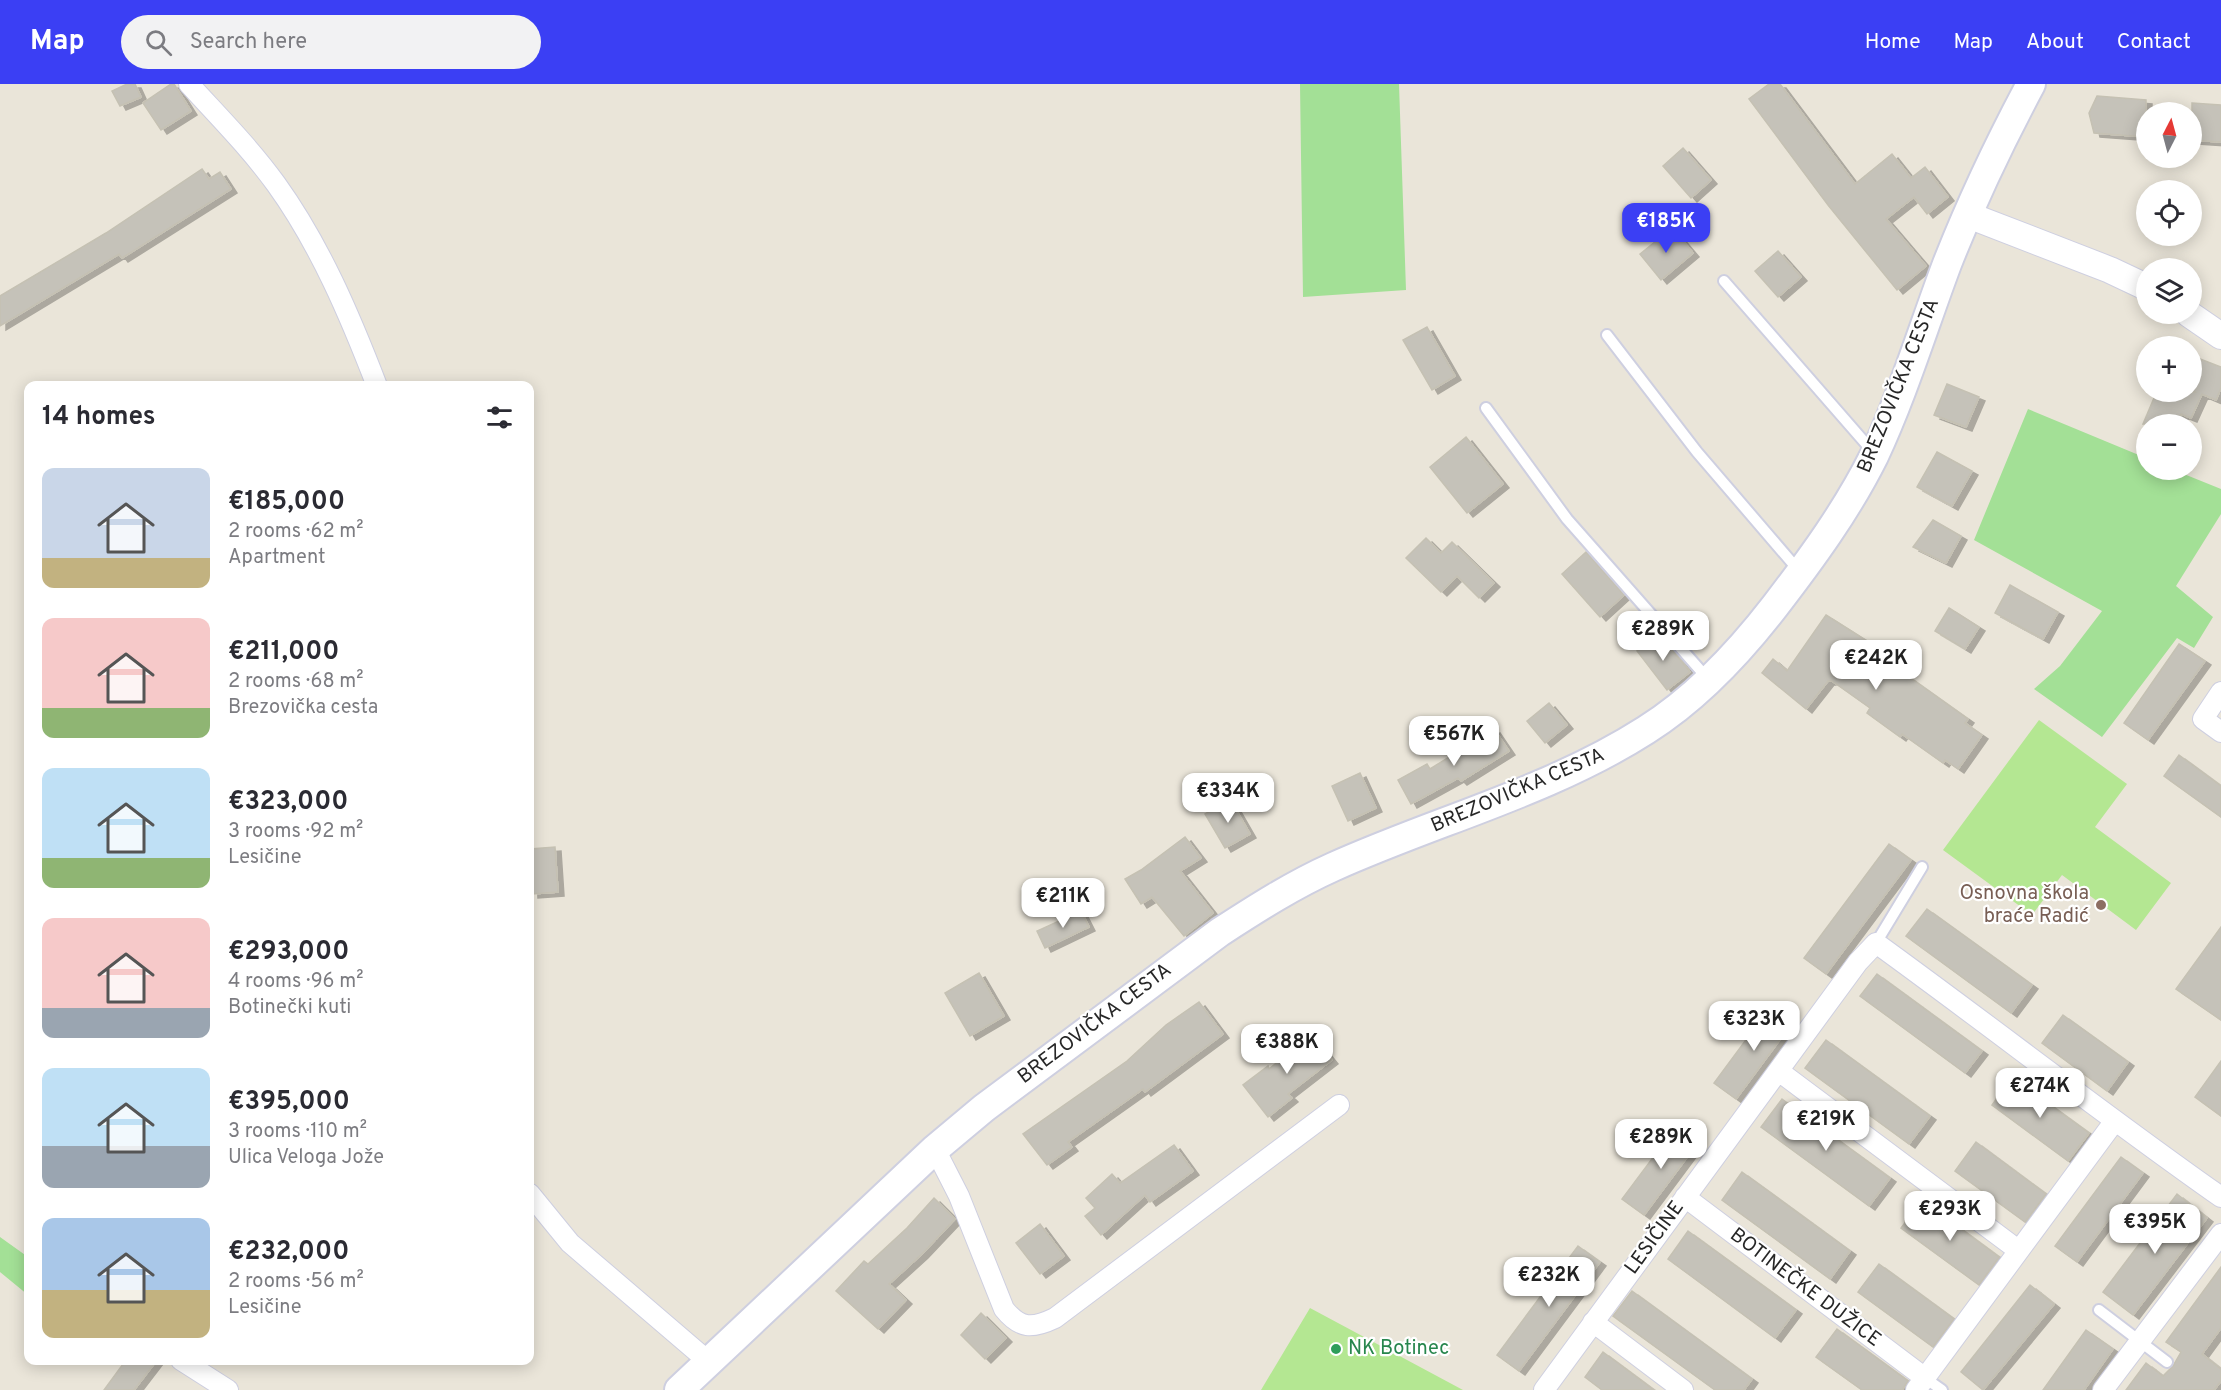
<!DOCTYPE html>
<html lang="en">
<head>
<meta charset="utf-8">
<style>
  body { margin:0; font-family:Overpass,sans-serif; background:#f2f2f3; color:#2b2b33; height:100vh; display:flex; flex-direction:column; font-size:22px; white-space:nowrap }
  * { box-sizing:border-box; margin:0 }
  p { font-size:20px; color:#7c7c81 }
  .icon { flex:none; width:33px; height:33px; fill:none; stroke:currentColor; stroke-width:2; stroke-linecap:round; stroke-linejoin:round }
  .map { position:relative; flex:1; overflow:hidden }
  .sheet { position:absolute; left:24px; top:297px; width:510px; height:984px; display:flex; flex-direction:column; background:#fff; border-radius:12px; box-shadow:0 3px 15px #0003 }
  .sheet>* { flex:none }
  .needle { width:39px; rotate:6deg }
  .buttons { position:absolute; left:2136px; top:18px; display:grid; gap:12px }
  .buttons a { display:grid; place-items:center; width:66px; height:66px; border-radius:50%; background:#fff; box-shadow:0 3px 15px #0003; font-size:30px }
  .price { position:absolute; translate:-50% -51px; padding:0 14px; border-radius:12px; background:#fff; color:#222; font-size:20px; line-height:39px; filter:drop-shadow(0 2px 3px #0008) }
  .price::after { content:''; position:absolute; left:50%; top:36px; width:18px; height:14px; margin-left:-9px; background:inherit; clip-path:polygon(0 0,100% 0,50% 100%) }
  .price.selected { background:#3b3ff4; color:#fff }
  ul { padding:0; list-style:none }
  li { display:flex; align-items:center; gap:18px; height:150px; padding:0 18px }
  li span { display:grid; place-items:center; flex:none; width:168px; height:120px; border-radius:12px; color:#555 }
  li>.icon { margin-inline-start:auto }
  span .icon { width:72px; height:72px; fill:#fffc; stroke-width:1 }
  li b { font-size:26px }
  h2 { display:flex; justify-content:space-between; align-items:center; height:72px; padding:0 18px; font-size:26px }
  header { display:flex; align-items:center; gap:36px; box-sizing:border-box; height:84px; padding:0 30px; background:#3b3ff4; color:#fff }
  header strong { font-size:28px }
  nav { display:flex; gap:33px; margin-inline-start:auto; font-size:21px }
  .search { width:420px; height:54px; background:#f2f2f3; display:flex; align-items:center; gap:15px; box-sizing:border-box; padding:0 21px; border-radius:33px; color:#7c7c81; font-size:22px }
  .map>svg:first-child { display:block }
</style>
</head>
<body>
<header>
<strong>Map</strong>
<div class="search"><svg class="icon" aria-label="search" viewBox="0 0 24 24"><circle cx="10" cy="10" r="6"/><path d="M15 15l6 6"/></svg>Search here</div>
<nav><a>Home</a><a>Map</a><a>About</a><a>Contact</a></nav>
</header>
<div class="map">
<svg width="2221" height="1306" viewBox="0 0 2221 1306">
  <defs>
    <filter id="shadow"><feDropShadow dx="6" dy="4" stdDeviation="0" flood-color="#0004"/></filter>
  </defs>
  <rect width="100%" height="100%" fill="#eae5d9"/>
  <path fill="#a3e096" d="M1300 0H1399L1406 206 1303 213Z
    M2028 325 2146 374V386H2174L2221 405V430L2176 502 2213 533 2194 564 2177 554 2102 653 2034 605 2060 582 2102 527 1974 456Z
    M0 1153 28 1173V1211L0 1188Z"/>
  <path fill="#b4e792" d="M2039 636 2127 700 2095 743 2171 799 2136 846 2062 791 2032 831 1943 766Z
    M1310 1224 1463 1306H1261Z"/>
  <path fill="#c5c2b9" stroke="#c5c1b3" stroke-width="1.5" filter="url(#shadow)" d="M127 0H135L141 13 120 22 112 7Z
    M171 0H174L191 27 161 46 143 19Z
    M1769 0H1780L1855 100 1892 70 1911 94 1925 83 1948 113 1927 130 1914 113 1886 135 1926 182 1897 206 1828 121 1749 15Z
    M2097 12 2146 16V53L2094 49 2089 29Z
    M2192 19 2221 21V58L2192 56Z
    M1683 64 1711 96 1691 114 1663 82Z
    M202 85 209 95 220 88 231 105 122 174 119 170 0 242V212L106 149Z
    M1672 144 1693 169 1661 196 1640 170Z
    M1778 167 1801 193 1778 213 1755 187Z
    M1427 243 1455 292 1432 306 1403 256Z
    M2195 273 2221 283V304L2216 316 2202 310 2191 334 2181 330 2177 340H2143L2154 314 2158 315 2161 308H2195L2192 306V282Z
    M1947 300 1979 313 1966 343 1934 331Z
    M1466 353 1503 400 1467 429 1430 383Z
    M1937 368 1972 387 1952 422 1917 403Z
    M1933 436 1961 452 1946 479 1913 463Z
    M1426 454 1441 469 1452 458 1494 499 1479 514 1457 492 1441 508 1406 474Z
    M1586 468 1624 511 1600 533 1562 490Z
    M2010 501 2058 528 2043 555 1995 529Z
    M1949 524 1979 543 1965 565 1935 547Z
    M1826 531 1902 579 1898 585 1968 635 1965 639 1982 651 1958 685 1945 676 1943 679 1902 650 1900 653 1867 629 1870 624 1832 597H1828L1806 625 1762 589 1773 575 1787 587Z
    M1659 550 1690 588 1667 606 1637 567Z
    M2179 560 2205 577 2148 656 2124 639Z
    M1549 619 1567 641 1545 659 1527 637Z
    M1494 645 1509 667 1461 697 1458 694 1411 720 1398 696 1427 680 1430 685Z
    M2179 671 2221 702V733L2164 692Z
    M1360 689 1376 724 1348 737 1332 702Z
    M1230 715 1250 750 1225 764 1205 730Z
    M1185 753 1201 774 1180 787 1213 829 1184 852 1152 813 1141 820 1125 795 1141 786Z
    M1889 760 1911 776 1826 890 1804 874Z
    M555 763 558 808 532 810 530 765Z
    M1927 825 2032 901 2011 929 1906 852Z
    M1081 827 1089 843 1045 864 1037 847Z
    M2221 843V936L2176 905Z
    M979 889 1004 932 970 952 945 909Z
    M1877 890 1982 967 1965 989 1860 912Z
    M1199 918 1223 950 1145 1008 1143 1005 1068 1058 1072 1063 1047 1081 1023 1050 1127 977 1166 941Z
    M1771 922 1793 938 1736 1015 1714 999Z
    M2063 931 2128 978 2107 1007 2042 959Z
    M1311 950 1332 976 1288 1010 1292 1014 1268 1033 1243 1001 1268 982 1269 985Z
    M1826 956 1930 1032 1909 1060 1805 984Z
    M2221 977V1032L2195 1013Z
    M2012 993 2089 1049 2068 1077 1992 1021Z
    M1782 1015 1890 1094 1869 1122 1761 1043Z
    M1678 1040 1700 1056 1644 1131 1622 1115Z
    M1976 1058 2046 1110 2025 1138 1955 1087Z
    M1174 1061 1193 1087 1150 1118 1145 1111 1101 1151 1085 1132 1095 1124 1086 1114 1112 1090 1120 1099Z
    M2121 1073 2143 1089 2077 1178 2055 1162Z
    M1742 1088 1850 1167 1830 1195 1722 1116Z
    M2177 1110 2207 1134 2133 1231 2103 1208Z
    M934 1114 955 1135 922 1170 889 1200 906 1216 878 1245 836 1207 864 1177 868 1180 907 1144Z
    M1922 1116 1999 1173 1979 1201 1901 1144Z
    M1040 1140 1064 1172 1040 1190 1016 1159Z
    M1688 1147 1796 1226 1775 1254 1668 1175Z
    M1578 1162 1600 1178 1519 1287 1497 1271Z
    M1879 1180 1954 1235 1933 1263 1858 1208Z
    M2221 1183V1244L2202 1270 2221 1285V1297L2214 1306H2126L2146 1279 2163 1292 2173 1282 2181 1268 2166 1258Z
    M2030 1201 2054 1220 1983 1306 1961 1288Z
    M1632 1207 1752 1295 1744 1306H1715L1613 1232Z
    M981 1229 1006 1254 985 1275 961 1251Z
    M1837 1245 1908 1297 1902 1306H1862L1816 1273Z
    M2086 1246 2113 1265 2084 1306H2043Z
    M1603 1268 1654 1306H1602L1585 1293Z
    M126 1276H157L134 1306H104Z"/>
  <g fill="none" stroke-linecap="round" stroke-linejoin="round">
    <defs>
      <path id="service" d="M1724 197 1874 369
        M1607 251 1697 368 1800 488
        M1486 324 1567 435 1708 595
        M1876 859 1922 783
        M2099 1226 2167 1278
        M1925 1294 1942 1306"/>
      <path id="minor" d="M189 0C219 33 250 64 276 100 320 161 350 232 377 302
        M2221 608 2203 635 2221 648
        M1780 988 2018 1166
        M935 1065 959 1112 1004 1225C1020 1245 1032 1245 1055 1234L1339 1021
        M530 1110 570 1159 709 1278
        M1685 1113 1925 1294
        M1593 1238 1683 1306
        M181 1276 228 1306
        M1544 1306 1858 878 1876 859C1992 943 2104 1031 2221 1113
        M1916 1306 2114 1038
        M2103 1306 2221 1150"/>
      <path id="tertiary" d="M1968 131 2110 186 2146 203
        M2189 230 2221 252"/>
      <path id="secondary" d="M679 1306 935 1065 984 1024 1220 848C1257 824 1293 801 1333 783 1437 736 1549 708 1646 646 1697 614 1738 570 1775 522 1812 474 1847 426 1874 372 1903 310 1923 244 1947 180 1971 119 2000 58 2031 0"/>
    </defs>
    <use href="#service" stroke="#cecfe0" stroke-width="14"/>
    <use href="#minor" stroke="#cecfe0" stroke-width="22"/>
    <use href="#tertiary" stroke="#cecfe0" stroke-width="28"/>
    <use href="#secondary" stroke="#cecfe0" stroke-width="32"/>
    <use href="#service" stroke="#fff" stroke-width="10"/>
    <use href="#minor" stroke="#fff" stroke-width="20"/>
    <use href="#tertiary" stroke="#fff" stroke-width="26"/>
    <use href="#secondary" stroke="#fff" stroke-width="28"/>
  </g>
  <circle fill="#8d6e63" stroke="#fff" stroke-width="2" cx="2101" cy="821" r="6"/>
  <circle fill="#2e9e5b" stroke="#fff" stroke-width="2" cx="1336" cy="1265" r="6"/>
  <g text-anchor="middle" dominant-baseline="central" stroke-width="4.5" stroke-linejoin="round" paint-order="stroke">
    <g font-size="20" fill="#272727" stroke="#fff">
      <text transform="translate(1899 302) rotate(-68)">BREZOVIČKA CESTA</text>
      <text transform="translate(1518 707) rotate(-23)">BREZOVIČKA CESTA</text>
      <text transform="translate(1095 940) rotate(-37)">BREZOVIČKA CESTA</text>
      <text transform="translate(1655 1154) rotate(-54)">LESIČINE</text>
      <text transform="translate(1805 1204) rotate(37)">BOTINEČKE DUŽICE</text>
    </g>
    <g font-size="20" fill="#785e54" stroke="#fff" text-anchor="end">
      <text x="2089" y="810">Osnovna škola<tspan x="2089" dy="23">braće Radić</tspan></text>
    </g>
    <g font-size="20" fill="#27864d" stroke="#fff" text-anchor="start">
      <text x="1348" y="1265">NK Botinec</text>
    </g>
  </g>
</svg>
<div class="buttons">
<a><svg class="needle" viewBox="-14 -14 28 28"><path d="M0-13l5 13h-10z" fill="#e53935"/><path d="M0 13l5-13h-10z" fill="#7c7c81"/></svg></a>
<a><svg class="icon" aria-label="locate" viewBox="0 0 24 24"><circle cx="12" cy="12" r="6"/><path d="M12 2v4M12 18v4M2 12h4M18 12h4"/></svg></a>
<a><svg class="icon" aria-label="layers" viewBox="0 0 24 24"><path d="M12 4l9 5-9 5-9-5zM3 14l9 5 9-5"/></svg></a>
<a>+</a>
<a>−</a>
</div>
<b class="price selected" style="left:1666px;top:170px">€185K</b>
<b class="price" style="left:1663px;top:578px">€289K</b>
<b class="price" style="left:1876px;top:607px">€242K</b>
<b class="price" style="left:1454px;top:683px">€567K</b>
<b class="price" style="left:1228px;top:740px">€334K</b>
<b class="price" style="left:1063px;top:845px">€211K</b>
<b class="price" style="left:1754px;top:968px">€323K</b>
<b class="price" style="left:1287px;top:991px">€388K</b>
<b class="price" style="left:2040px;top:1035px">€274K</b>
<b class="price" style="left:1826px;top:1068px">€219K</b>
<b class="price" style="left:1661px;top:1086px">€289K</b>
<b class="price" style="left:1950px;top:1158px">€293K</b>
<b class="price" style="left:2155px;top:1171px">€395K</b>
<b class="price" style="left:1549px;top:1224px">€232K</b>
<section class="sheet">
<h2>14 homes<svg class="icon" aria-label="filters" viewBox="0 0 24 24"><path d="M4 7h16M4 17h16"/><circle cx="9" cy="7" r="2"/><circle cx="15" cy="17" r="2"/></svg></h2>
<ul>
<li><span style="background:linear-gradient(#c9d6e8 75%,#c2b280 0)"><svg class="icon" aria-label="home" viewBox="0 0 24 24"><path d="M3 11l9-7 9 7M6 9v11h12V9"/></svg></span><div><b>€185,000</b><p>2 rooms · 62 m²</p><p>Apartment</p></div></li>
<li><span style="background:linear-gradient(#f6c9c9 75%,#8fb573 0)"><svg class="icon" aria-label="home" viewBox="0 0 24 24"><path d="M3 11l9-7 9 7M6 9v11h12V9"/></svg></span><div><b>€211,000</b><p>2 rooms · 68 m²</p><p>Brezovička cesta</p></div></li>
<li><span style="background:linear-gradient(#bfe0f5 75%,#8fb573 0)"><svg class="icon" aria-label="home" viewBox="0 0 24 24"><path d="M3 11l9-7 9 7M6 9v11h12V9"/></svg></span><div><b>€323,000</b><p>3 rooms · 92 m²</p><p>Lesičine</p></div></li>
<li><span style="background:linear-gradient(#f6c9c9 75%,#9aa5b1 0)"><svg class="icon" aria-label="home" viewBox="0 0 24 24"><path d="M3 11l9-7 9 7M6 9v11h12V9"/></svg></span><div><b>€293,000</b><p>4 rooms · 96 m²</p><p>Botinečki kuti</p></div></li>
<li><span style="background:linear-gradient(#bfe0f5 65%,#9aa5b1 0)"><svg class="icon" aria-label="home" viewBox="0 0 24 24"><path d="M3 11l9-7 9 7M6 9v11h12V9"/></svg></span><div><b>€395,000</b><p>3 rooms · 110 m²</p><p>Ulica Veloga Jože</p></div></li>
<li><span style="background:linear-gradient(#a9c7e8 60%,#c2b280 0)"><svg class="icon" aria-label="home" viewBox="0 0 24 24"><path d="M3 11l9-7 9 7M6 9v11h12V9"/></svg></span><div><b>€232,000</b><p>2 rooms · 56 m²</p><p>Lesičine</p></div></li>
</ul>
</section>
</div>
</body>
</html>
